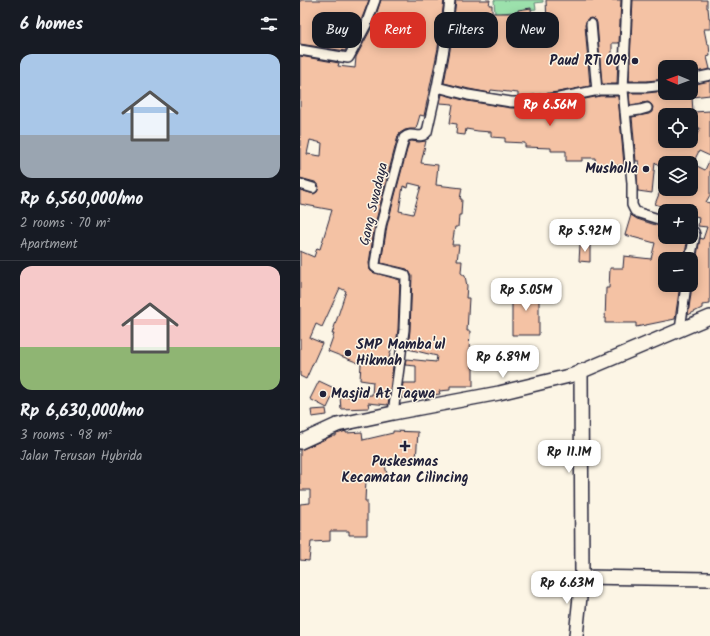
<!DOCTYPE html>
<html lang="en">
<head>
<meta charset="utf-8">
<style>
  body { margin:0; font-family:Kalam,sans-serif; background:#242831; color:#f1f3f6; height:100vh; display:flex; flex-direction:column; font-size:15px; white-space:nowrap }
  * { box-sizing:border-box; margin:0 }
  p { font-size:13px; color:#9ea1a6 }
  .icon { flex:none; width:22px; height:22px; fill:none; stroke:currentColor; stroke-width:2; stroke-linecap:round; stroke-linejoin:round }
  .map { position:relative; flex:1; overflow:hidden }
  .side { display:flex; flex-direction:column; background:#171b24; width:300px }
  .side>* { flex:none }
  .top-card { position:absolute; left:12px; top:12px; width:338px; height:36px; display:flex; gap:8px }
  .needle { width:26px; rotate:271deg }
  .controls { position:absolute; left:358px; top:60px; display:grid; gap:8px }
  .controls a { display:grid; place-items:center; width:40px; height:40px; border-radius:8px; background:#171b24; box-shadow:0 2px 10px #0003; font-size:20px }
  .price { position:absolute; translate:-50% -34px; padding:0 9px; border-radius:8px; background:#fff; color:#222; font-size:13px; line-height:26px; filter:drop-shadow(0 1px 2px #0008) }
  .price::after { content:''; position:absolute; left:50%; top:24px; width:12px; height:9px; margin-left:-6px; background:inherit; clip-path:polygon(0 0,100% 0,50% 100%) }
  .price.active { background:#d93025; color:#fff }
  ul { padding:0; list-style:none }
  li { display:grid; align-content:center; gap:8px; height:212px; padding:0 20px }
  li+li { border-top:1px solid #363941 }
  li span { display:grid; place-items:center; height:124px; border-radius:12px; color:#555 }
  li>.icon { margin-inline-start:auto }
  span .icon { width:72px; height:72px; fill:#fffc; stroke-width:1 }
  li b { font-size:17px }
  h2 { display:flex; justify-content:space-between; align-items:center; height:48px; padding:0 20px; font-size:17px }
  .pill { padding:0 14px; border-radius:12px; background:#171b24; box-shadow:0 2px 10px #0003; font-size:14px; line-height:36px }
  .pill.active { background:#d93025; color:#fff }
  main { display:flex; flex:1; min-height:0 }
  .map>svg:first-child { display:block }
</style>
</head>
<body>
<main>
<section class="side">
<h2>6 homes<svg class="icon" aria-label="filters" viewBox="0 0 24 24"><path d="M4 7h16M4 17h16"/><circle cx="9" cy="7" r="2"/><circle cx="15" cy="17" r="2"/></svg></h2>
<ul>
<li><span style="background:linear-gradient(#a9c7e8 65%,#9aa5b1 0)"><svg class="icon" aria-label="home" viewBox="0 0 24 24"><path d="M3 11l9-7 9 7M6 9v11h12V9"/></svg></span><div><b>Rp 6,560,000/mo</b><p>2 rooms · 70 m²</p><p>Apartment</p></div></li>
<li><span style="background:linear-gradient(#f6c9c9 65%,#8fb573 0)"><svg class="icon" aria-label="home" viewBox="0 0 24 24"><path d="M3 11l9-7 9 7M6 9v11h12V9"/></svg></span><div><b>Rp 6,630,000/mo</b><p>3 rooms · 98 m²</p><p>Jalan Terusan Hybrida</p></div></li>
</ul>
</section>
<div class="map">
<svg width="410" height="636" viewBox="0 0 410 636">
  <rect width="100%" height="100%" fill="#fcf5e5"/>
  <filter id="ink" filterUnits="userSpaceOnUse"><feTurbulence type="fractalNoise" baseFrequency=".025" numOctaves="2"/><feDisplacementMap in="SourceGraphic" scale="8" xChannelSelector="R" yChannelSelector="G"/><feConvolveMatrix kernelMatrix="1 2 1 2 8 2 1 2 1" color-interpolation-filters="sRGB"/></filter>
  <g filter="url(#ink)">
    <path fill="#9ce1ac" stroke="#5f8274" d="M194 0H243V2L235 3 236 9 195 14Z"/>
    <path fill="#f4c2a4" stroke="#22223b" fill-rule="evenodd" d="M0 0H69L60 23 45 51 0 44Z
      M81 0H144L138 48 124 116 120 115 116 129H110L105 130 100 133 98 136 75 224 69 263 70 270 72 272 100 280 98 329 96 346H92L89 358H94L88 405 68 403 69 408 41 409 40 397 72 395 73 382 60 380 61 364 28 351 34 334H32L46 291 40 288 22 327 16 324 10 338 22 343 6 379 0 376V251L14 257 17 248 20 249 32 210 0 204V190L14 194 17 192 19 187 18 184 15 182 0 178V56L39 63 38 66 55 68 56 57 72 27ZM10 140 22 143 21 156 7 154Z
      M156 0H190L189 5H192V13H218V10L231 8 232 23H247L246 0H321L319 43H312V58H318L317 84H302L297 23 296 20 291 18 287 19 285 25 290 86 258 92 226 96H218V93L191 90 190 93 169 89 144 83 150 50Z
      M333 0H407V8H408L409 18H410V29H404L407 44H409L410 56 407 57 410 69 391 73V67H365V79L347 81H329Z
      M410 81V95L392 97 393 112 410 111V156L399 151 393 163H365V171L355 162 352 193 338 191 337 176 339 161H336L332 117 349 114 352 112 353 107 351 104 348 102 330 105 329 93H347L365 91V93H391V85ZM365 115H391V128H400L392 145 379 141H363V121H365Z
      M142 94 167 101 211 108H227L260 104 300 96H318L324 165 296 167 295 158H282V161H266V151H251V148L225 147V143L205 142V138L191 137V132L178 131 166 129 165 135 156 134 157 124 150 123 153 104 140 103Z
      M111 141 119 142 126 141 121 163 138 165 136 185 162 188 160 199H162L161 215H159L158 227H155L152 245H159L157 261H162L161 273 165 276 167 286 166 298H169L167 331H170L169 351H173L172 368H173V386H150V390L139 391 140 394 132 395H124V396H114V397H106V398H101L103 383H116V366L105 365 106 359 136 362 137 356 108 349 110 330 112 276 109 271 107 269 81 263 87 226 109 142ZM109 183 121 186 113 214 99 211 103 186 108 188Z
      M410 159V195L406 202 410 203V304L402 305V308L388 315 392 286 391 282V265L394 263 396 261 400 238 403 239 407 227 398 226 399 217 391 215V211H374L355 204 361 189H391V163L405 170Z
      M331 215 337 219 365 228V237H388L384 259H365V285H380L375 319 336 327V323H305L306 288H309L310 268H323L324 256 351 259 355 243 325 235Z
      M280 245H290V262L279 261Z
      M212 290H239V335H212Z
      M19 381 36 389 27 408 10 399Z
      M26 409 27 415 12 417 11 410Z
      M46 431V433L62 432 63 440 93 433V431L118 432 116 460 89 459 91 464 85 465 88 479 79 481 78 478 66 480 65 501H67V535H49V531H30V541L11 542 9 561 0 560V504L10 503V490H0V450L3 449 32 436H36V434L40 433Z"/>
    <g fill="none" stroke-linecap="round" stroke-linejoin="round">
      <defs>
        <path id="street" d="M327 0 323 90 332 183V205L335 211 339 213 365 221
          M291 24 297 91
          M0 50 48 58 49 57 66 25 75 0
          M391 79 410 75
          M137 87 168 95 211 102H226L259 98 299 90H323
          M323 87H347L365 85
          M325 112 340 110 347 108
          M0 184 13 188
          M390 259 395 235 394 232 391 230
          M380 330 386 285
          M93 413 104 330 106 278 105 275 102 274 77 268 75 267V264L81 225 104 138C112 130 120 141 127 132L137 87 144 49 150 0"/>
        <path id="secondary" d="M0 442 37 425 93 413 199 393 273 375 410 317
          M282 577 410 579
          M276 636 282 577 281 371"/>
      </defs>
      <use href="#street" stroke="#22223b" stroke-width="12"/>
      <use href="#secondary" stroke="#22223b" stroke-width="16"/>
      <use href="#street" stroke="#fcf5e5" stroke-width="9"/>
      <use href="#secondary" stroke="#fcf5e5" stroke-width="13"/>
    </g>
  </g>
  <g fill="#22223b" stroke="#fcf5e5" stroke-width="1.5">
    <circle cx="335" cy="61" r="4"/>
    <circle cx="346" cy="169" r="4"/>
    <circle cx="48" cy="353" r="4"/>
    <circle cx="23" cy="394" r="4"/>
    <path d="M103 440h4v4h4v4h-4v4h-4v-4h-4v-4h4z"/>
  </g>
  <g text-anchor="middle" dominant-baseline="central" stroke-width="3" stroke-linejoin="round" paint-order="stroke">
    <g font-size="14" font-weight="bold" fill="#22223b" stroke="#fcf5e5" text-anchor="end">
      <text x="327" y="61">Paud RT 009</text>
      <text x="338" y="169">Musholla</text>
      <text x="56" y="345" text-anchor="start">SMP Mamba'ul<tspan x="56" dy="16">Hikmah</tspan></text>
      <text x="31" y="394" text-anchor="start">Masjid At Taqwa</text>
      <text x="105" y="462" text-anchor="middle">Puskesmas<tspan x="105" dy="16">Kecamatan Cilincing</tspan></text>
    </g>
    <g font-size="14" fill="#22223b" stroke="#fcf5e5">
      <text transform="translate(74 204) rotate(-77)">Gang Swadaya</text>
    </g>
  </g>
</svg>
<div class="controls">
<a><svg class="needle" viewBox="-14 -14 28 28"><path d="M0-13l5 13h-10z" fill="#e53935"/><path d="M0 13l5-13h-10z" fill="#9ea1a6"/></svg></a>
<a><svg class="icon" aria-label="locate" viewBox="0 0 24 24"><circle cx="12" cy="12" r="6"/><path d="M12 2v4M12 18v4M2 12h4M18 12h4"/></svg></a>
<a><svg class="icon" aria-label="layers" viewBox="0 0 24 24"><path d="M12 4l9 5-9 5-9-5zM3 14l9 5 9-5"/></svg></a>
<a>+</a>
<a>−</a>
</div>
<b class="price active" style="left:250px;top:127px">Rp 6.56M</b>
<b class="price" style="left:285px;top:253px">Rp 5.92M</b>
<b class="price" style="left:226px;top:312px">Rp 5.05M</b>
<b class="price" style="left:203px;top:379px">Rp 6.89M</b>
<b class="price" style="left:269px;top:474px">Rp 11.1M</b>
<b class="price" style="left:267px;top:605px">Rp 6.63M</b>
<div class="top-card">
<a class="pill">Buy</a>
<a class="pill active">Rent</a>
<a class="pill">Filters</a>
<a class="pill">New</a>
</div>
</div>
</main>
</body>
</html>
